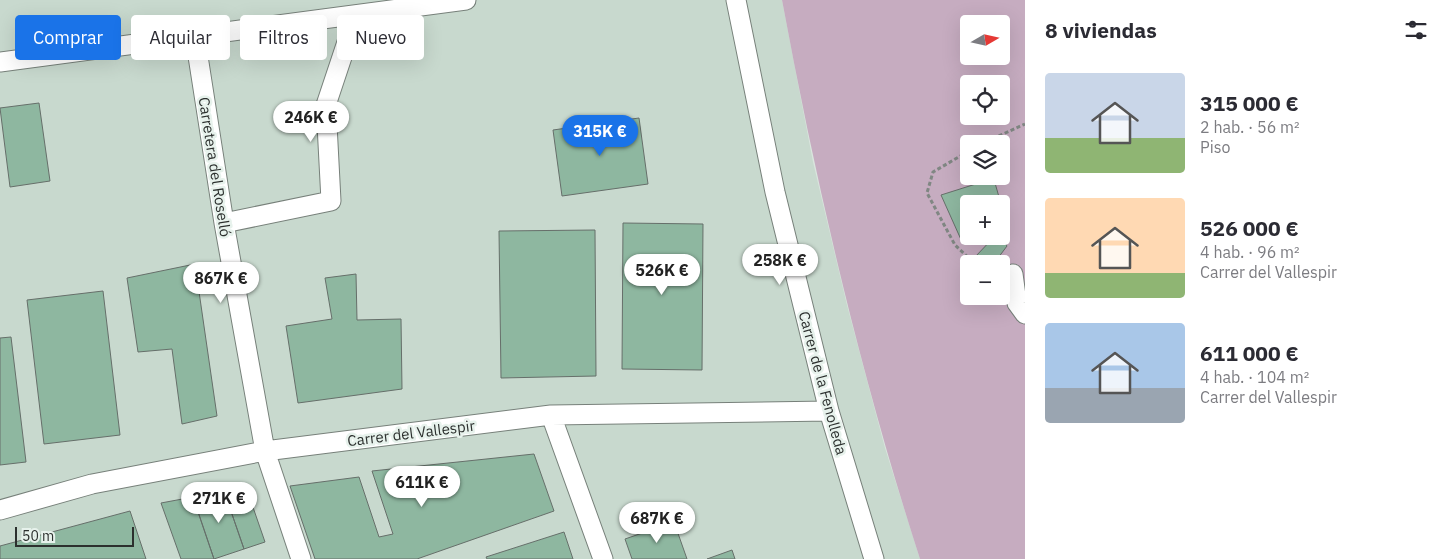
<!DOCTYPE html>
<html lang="es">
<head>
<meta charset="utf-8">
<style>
  body { margin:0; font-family:"IBM Plex Sans",sans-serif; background:#f7f7f7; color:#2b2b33; height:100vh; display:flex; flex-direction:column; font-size:19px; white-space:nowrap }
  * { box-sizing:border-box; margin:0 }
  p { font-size:16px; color:#7c7c81 }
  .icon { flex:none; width:28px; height:28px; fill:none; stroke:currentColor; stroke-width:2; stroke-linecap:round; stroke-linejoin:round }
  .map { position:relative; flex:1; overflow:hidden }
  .drawer { display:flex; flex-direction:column; background:#fff; width:425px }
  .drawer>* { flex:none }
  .banner { position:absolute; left:15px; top:15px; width:475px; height:45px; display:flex; gap:10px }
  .needle { width:32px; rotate:81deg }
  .fabs { position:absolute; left:960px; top:15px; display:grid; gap:10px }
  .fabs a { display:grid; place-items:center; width:50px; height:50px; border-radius:5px; background:#fff; box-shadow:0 5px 20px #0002; font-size:25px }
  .scale { position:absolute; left:15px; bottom:12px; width:119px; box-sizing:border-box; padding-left:5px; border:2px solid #2c302e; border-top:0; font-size:14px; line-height:18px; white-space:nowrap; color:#2c302e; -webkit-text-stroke:4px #e7f2ec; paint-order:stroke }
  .price { position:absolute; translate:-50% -42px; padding:0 11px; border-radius:18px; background:#fff; color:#222; font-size:16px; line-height:32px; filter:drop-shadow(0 1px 2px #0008) }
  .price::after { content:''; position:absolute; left:50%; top:30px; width:15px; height:11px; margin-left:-8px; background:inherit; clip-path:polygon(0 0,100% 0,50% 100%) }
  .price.on { background:#1a73e8; color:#fff }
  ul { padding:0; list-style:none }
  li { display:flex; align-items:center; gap:15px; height:125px; padding:0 20px }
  li span { display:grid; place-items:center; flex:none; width:140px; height:100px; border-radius:5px; color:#555 }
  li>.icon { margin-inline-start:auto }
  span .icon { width:60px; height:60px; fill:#fffc; stroke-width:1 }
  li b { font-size:21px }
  h2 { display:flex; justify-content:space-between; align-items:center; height:60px; padding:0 20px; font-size:21px }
  .tag { padding:0 18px; border-radius:5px; background:#fff; box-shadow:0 5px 20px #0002; font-size:18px; line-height:45px }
  .tag.on { background:#1a73e8; color:#fff }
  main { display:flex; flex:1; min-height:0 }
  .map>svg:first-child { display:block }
</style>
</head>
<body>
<main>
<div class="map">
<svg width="1025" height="559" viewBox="0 0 1025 559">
  <rect width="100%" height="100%" fill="#dae5de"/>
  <path fill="#c8d9ce" d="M0 0H782L813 162 847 305 885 448 920 559H0Z"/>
  <path fill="#c6acc0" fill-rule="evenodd" d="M782 0H1025V559H920C861 376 817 189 782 0ZM969 24H1001V56H969ZM969 84H1001V116H969ZM969 144H1001V176H969ZM969 204H1001V236H969ZM969 264H1001V296H969Z"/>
  <path fill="#8eb7a0" stroke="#666f6a" d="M39 103 50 181 10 187 0 108Z
    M639 118 648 184 562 196 553 130Z
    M977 176H993L1001 204H969V236H988L963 244 941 195 979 183Z
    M623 223 703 224 702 370 622 369Z
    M595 230 596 376 501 378 499 231Z
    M995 236H1000L1007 246 998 258 1010 276 1001 285V264H981L975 257Z
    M195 264 217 416 182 424 172 349 138 352 127 278Z
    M356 274 357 320 401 319 402 389 298 403 286 326 332 319 325 278Z
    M103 291 120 435 44 444 27 300Z
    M11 337 26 462 0 465V338Z
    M534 454 554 511 417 559H315L290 486 359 477 379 537 393 534 372 471Z
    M246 487 265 542 244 549 224 491Z
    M224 491 244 549 214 559 193 497Z
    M193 497 214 559H181L161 503Z
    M130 511 146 559H0V546Z
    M674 522 687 559H632L625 539Z
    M564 532 573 559H487L486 557Z
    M732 550 735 559H707Z"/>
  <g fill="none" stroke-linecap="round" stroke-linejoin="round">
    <defs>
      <path id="minor" d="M736 0 775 192 829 411 874 559
        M195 37 224 223 265 451 301 559
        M0 62 466 0
        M224 223 331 201 326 105 356 15
        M1013 274 1017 303 1025 314
        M551 415 603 559
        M0 510 92 484 265 451 551 415 829 411"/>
    </defs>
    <use href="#minor" stroke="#77807a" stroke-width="21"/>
    <path stroke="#808783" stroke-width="3" stroke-dasharray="4 2.5" stroke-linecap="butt" d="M981 144 1025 124
      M969 151 933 172 927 193 955 245 975 264"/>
    <use href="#minor" stroke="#fff" stroke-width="19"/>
  </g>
  <g text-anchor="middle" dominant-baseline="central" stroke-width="5" stroke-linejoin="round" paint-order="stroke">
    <g font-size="15" fill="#2c302e" stroke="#e7f2ec">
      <text transform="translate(215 167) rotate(81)">Carretera del Roselló</text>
      <text transform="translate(823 383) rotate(75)">Carrer de la Fenolleda</text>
      <text transform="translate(411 433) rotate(-7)">Carrer del Vallespir</text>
    </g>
  </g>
</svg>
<div class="fabs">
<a><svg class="needle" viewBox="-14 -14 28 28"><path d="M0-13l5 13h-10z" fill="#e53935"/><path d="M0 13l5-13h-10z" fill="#7c7c81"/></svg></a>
<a><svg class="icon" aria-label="locate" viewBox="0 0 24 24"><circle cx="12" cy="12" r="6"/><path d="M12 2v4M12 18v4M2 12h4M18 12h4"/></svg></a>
<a><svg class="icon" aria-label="layers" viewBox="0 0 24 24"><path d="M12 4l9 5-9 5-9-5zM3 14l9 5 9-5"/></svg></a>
<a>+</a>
<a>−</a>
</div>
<div class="scale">50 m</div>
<b class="price" style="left:311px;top:143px">246K €</b>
<b class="price on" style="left:600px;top:157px">315K €</b>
<b class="price" style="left:780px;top:286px">258K €</b>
<b class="price" style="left:662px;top:296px">526K €</b>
<b class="price" style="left:221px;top:304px">867K €</b>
<b class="price" style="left:422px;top:508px">611K €</b>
<b class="price" style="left:219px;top:524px">271K €</b>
<b class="price" style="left:657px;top:544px">687K €</b>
<div class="banner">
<a class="tag on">Comprar</a>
<a class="tag">Alquilar</a>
<a class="tag">Filtros</a>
<a class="tag">Nuevo</a>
</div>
</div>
<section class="drawer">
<h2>8 viviendas<svg class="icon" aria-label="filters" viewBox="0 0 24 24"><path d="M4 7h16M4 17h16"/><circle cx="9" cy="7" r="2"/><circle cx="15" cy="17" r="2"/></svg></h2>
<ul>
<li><span style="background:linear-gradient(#c9d6e8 65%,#8fb573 0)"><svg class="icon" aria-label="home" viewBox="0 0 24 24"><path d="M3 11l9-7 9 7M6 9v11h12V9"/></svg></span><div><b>315 000 €</b><p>2 hab. · 56 m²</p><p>Piso</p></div></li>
<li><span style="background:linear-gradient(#ffd9b3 75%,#8fb573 0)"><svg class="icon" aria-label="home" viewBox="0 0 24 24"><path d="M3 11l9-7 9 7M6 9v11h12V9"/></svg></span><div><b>526 000 €</b><p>4 hab. · 96 m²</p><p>Carrer del Vallespir</p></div></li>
<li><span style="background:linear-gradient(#a9c7e8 65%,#9aa5b1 0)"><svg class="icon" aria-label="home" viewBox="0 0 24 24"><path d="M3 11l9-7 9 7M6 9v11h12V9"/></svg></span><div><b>611 000 €</b><p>4 hab. · 104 m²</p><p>Carrer del Vallespir</p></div></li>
</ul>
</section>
</main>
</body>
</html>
